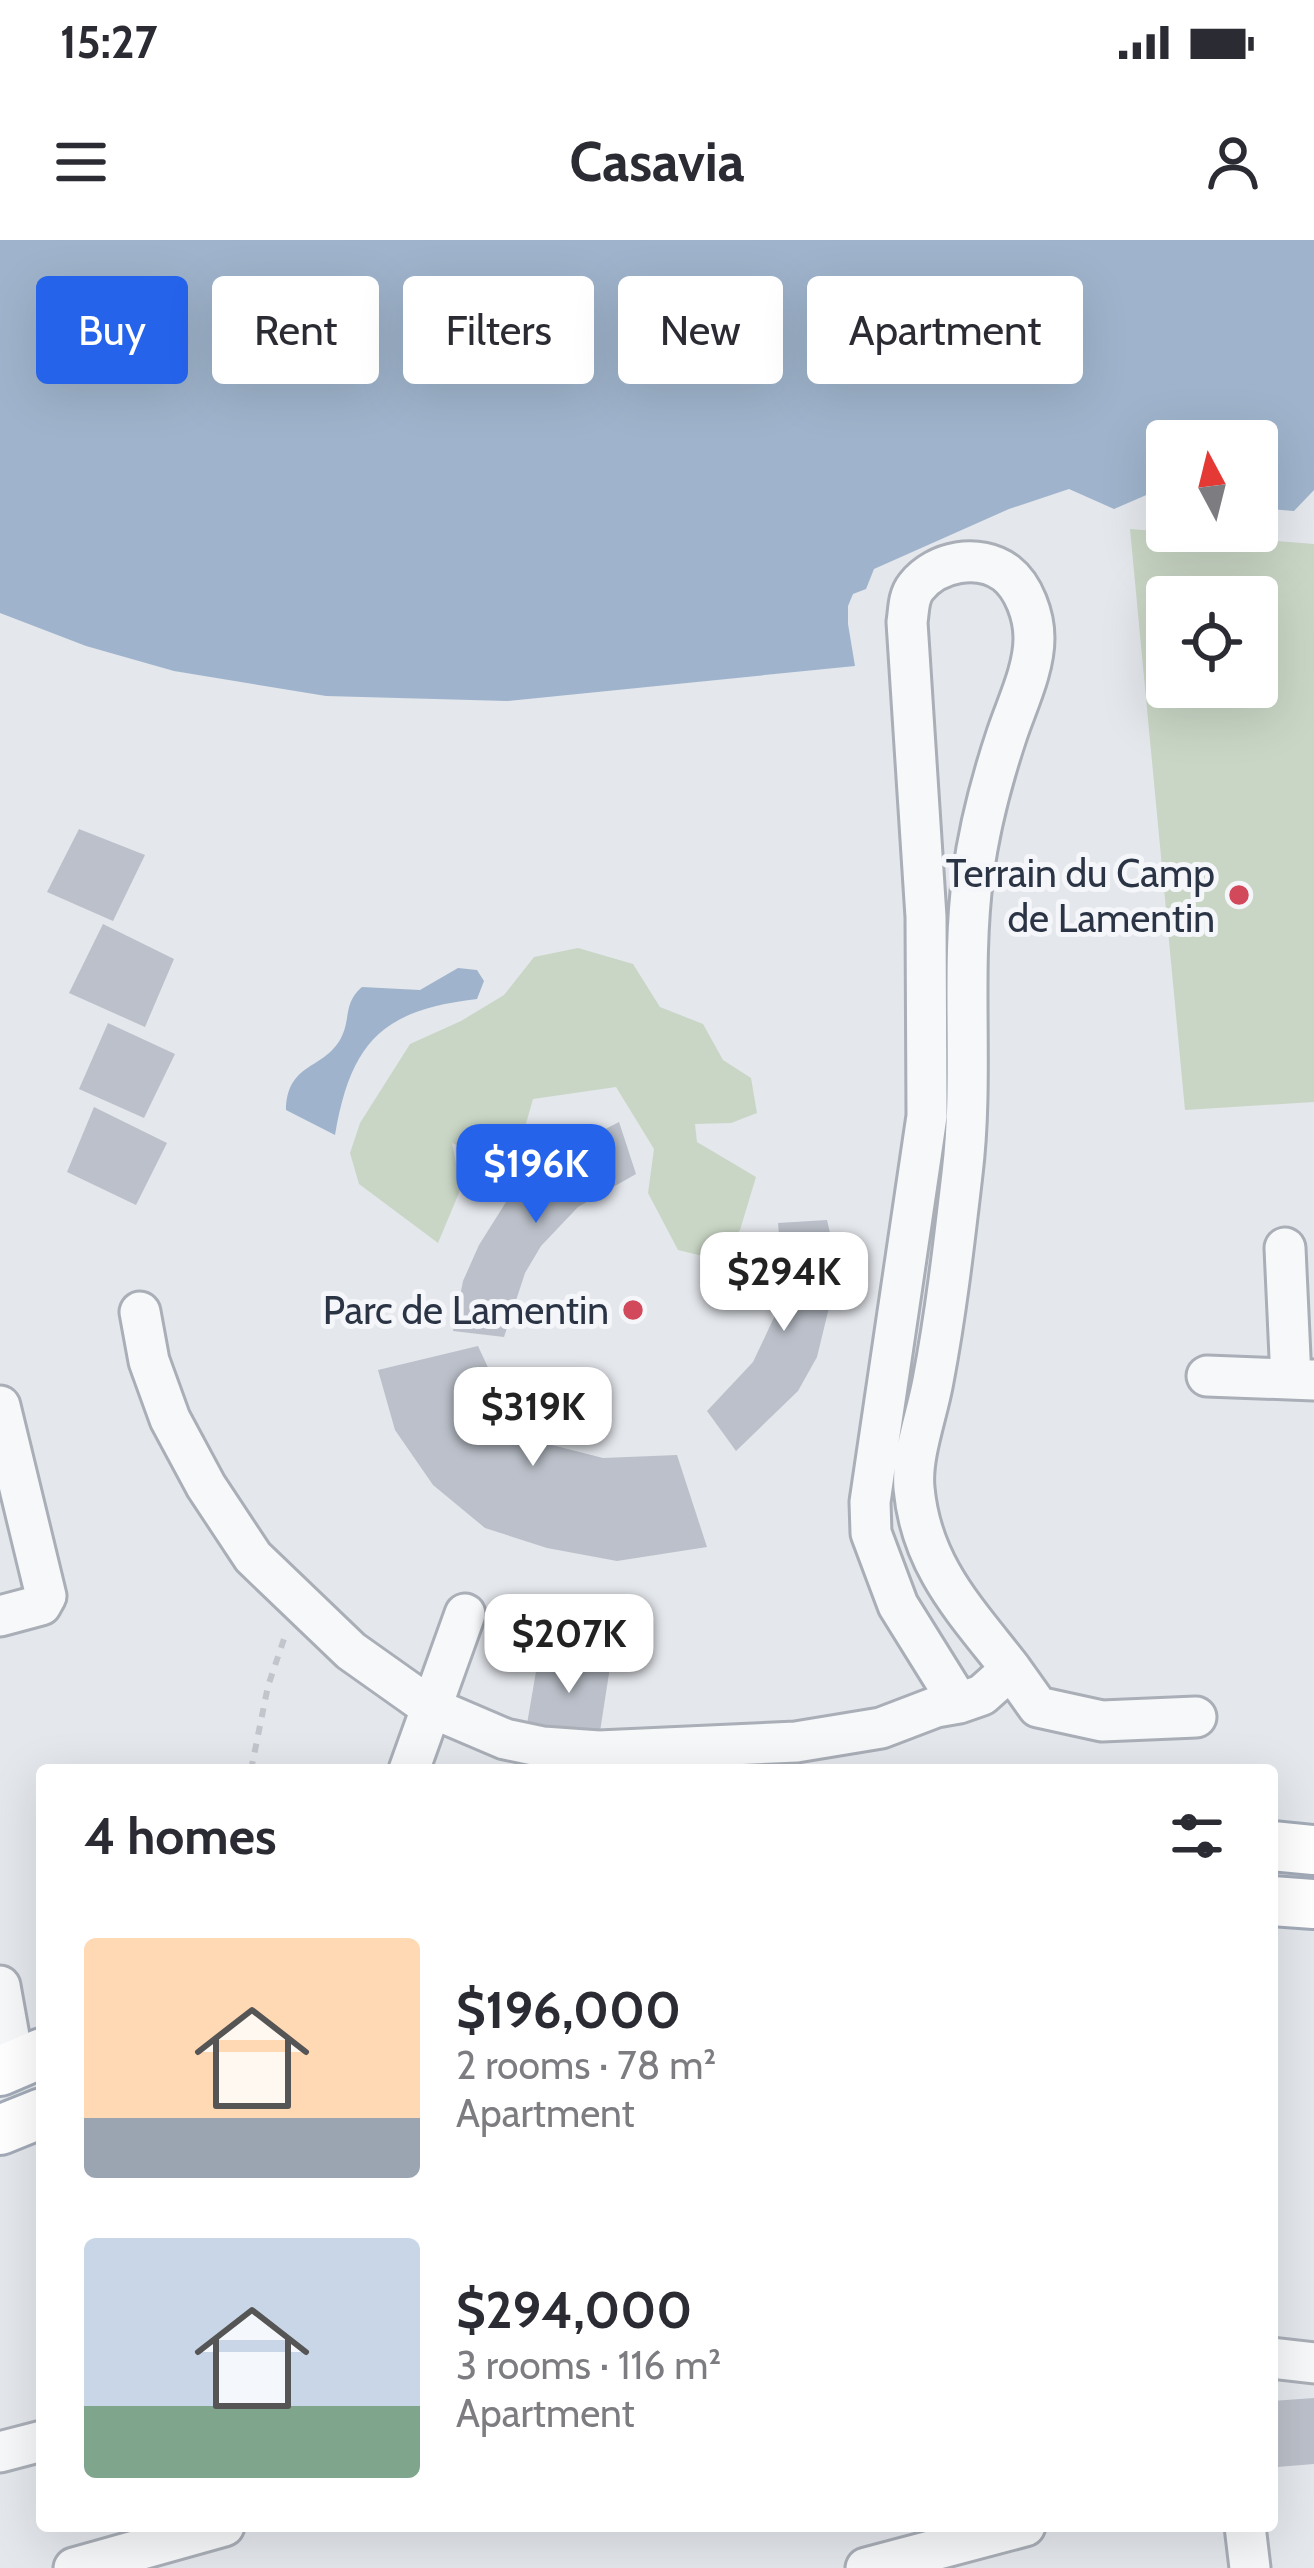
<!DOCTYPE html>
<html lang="en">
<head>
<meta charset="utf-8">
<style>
  body { margin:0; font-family:Cabin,sans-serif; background:#f7f7f7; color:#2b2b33; height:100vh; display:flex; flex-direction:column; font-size:45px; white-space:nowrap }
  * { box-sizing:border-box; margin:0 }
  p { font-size:39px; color:#7c7c81 }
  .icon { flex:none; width:66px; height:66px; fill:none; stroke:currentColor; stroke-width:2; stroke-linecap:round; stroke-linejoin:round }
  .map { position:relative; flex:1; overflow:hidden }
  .panel { position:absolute; left:36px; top:1524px; width:1242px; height:768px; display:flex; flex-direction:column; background:#fff; border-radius:12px; box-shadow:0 12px 48px #0002 }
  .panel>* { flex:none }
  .hud { position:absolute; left:36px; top:36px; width:1242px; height:108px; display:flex; gap:24px }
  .needle { width:78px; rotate:353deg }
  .fabs { position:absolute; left:1146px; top:180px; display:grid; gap:24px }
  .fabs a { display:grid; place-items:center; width:132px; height:132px; border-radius:12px; background:#fff; box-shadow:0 12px 48px #0002; font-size:60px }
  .price { position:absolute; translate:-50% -102px; padding:0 27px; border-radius:24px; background:#fff; color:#222; font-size:39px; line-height:78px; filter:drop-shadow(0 3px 6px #0008) }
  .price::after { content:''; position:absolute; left:50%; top:72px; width:36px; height:27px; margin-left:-18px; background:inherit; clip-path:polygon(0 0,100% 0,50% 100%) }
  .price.on { background:#2563eb; color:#fff }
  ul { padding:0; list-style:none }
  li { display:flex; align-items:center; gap:36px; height:300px; padding:0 48px }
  li span { display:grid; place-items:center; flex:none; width:336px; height:240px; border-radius:12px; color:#555 }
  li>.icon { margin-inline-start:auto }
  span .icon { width:144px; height:144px; fill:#fffc; stroke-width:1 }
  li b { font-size:51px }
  h2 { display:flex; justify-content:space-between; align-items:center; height:144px; padding:0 48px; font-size:51px }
  .pill { padding:0 42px; border-radius:12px; background:#fff; box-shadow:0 12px 48px #0002; font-size:42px; line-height:108px }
  .pill.on { background:#2563eb; color:#fff }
  .status { display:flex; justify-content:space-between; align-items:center; height:84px; padding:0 60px; background:#fff; direction:ltr }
  .status svg { height:33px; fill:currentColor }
  header { display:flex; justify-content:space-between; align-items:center; height:156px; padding:0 48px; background:#fff; font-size:54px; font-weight:700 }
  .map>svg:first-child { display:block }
</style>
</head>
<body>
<div class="status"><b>15:27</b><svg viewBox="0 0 49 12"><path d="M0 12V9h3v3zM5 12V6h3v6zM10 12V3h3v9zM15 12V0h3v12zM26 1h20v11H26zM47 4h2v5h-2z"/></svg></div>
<header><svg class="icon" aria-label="menu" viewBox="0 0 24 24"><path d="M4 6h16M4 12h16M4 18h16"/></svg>Casavia<svg class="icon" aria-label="person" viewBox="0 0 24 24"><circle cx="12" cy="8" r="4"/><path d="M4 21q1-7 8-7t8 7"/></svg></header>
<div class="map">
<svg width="1314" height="2328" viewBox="0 0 1314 2328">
  <rect width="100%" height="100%" fill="#e4e7ec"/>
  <path fill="#c9d6c5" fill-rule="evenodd" d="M1130 289 1314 304V862L1185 870ZM1167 357H1257V447H1167Z
    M578 708 633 724 660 767 703 784 723 820 751 838 757 873 731 883 695 884 697 902 756 937 740 990 715 1019 678 1010 648 953 654 909 616 847 533 859 523 894 486 918 452 903 461 948 438 1003 359 944 350 913 360 883 410 804 461 781 504 755 534 717Z"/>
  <path fill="#9fb4cc" d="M0 0H1314V250L1294 271 1257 268V201H1167V224L1150 222 1151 253 1114 269 1069 249 1009 269 874 329 866 349 853 354 848 366V384L855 426 507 461 326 456 174 431 86 406 0 373Z
    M458 728 477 730 484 741 477 759C382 770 351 802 335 895L286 870C287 822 324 830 341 798 351 779 343 763 362 747L420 750Z"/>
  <path fill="#bbc0ca" d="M79 589 145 615 113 681 47 652Z
    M103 684 174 719 145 787 69 753Z
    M108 783 175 814 144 878 79 849Z
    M94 867 167 903 136 965 67 932Z
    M619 882 636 934 578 967 541 1006 525 1033 504 1097 453 1091 463 1041 479 1005 518 943 547 919Z
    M827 980 835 1014 833 1051 817 1117 798 1151 736 1211 707 1171 753 1122 778 1069 783 1044 778 983Z
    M478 1106 504 1162 552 1205 603 1218 677 1215 707 1307 617 1321 547 1308 485 1288 433 1245 395 1190 378 1130Z
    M539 1414 610 1427 599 1498 527 1484Z
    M1314 2158V2224L1277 2227 1272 2161Z"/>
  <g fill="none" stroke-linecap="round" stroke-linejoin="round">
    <defs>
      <path id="minor" d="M1285 1008 1291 1139
        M140 1072 149 1121 170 1179 206 1246 253 1317 351 1411 430 1467 505 1499 543 1507 599 1511 796 1502 881 1488 936 1467 959 1463 982 1455 1011 1429 1038 1467 1102 1481 1196 1477
        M1207 1136 1314 1140
        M0 1166 46 1356 41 1365 0 1376
        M959 1463 898 1365 871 1293 870 1262 927 876 926 677 907 382C909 370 908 357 916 347 936 321 979 313 1006 333 1024 347 1034 376 1034 398 1034 430 1017 464 1007 494 992 539 979 588 973 635 960 734 974 835 962 934 954 1003 946 1073 933 1141 927 1175 911 1215 914 1248 921 1326 966 1371 1011 1429
        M409 1530 465 1374
        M0 1746 14 1824
        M1272 2118 1314 2123
        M0 2212 42 2201
        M1245 2286 1250 2328
        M74 2328 224 2286
        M866 2328 1025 2286"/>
      <path id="major" d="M1272 1606 1314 1610
        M1272 1661 1314 1664
        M0 1831 42 1813
        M0 1890 42 1873"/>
    </defs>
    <use href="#minor" stroke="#a9aeb7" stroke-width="45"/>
    <use href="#major" stroke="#a3abb8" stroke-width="54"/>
    <path stroke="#c2c5cb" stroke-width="6" stroke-dasharray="9 9" stroke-linecap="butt" d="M251 1530 268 1446 284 1399"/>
    <use href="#minor" stroke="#f7f8fa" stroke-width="39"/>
    <use href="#major" stroke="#fff" stroke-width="48"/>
  </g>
  <g fill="#d1495b" stroke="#f4f6f9" stroke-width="4.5">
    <circle cx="1239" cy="655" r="12"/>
    <circle cx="633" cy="1070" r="12"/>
  </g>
  <g text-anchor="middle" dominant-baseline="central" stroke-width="10" stroke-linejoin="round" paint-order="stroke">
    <g font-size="39" fill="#2b3445" stroke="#f4f6f9" text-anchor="end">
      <text x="1215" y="633">Terrain du Camp<tspan x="1215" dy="45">de Lamentin</tspan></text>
      <text x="609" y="1070">Parc de Lamentin</text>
    </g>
  </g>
</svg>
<div class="fabs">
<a><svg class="needle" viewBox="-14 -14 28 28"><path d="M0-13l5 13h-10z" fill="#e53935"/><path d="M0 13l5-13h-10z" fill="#7c7c81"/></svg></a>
<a><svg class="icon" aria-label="locate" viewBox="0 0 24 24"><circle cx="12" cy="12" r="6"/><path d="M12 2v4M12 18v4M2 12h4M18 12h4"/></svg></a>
</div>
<b class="price on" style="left:536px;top:986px">$196K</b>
<b class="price" style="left:784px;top:1094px">$294K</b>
<b class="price" style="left:533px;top:1229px">$319K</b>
<b class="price" style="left:569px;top:1456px">$207K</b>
<div class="hud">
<a class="pill on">Buy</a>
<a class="pill">Rent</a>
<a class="pill">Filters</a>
<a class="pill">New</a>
<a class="pill">Apartment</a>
</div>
<section class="panel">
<h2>4 homes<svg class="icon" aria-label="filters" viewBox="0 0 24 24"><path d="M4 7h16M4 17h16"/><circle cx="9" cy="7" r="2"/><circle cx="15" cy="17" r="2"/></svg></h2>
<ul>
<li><span style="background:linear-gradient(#ffd9b3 75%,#9aa5b1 0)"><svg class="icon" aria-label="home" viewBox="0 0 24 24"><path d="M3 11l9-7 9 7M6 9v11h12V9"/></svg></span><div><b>$196,000</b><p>2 rooms · 78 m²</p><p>Apartment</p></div></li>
<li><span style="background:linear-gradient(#c9d6e8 70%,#7fa58c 0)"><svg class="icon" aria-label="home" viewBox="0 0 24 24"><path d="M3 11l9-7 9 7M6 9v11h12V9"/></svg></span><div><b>$294,000</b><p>3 rooms · 116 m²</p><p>Apartment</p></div></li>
</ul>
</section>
</div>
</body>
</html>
